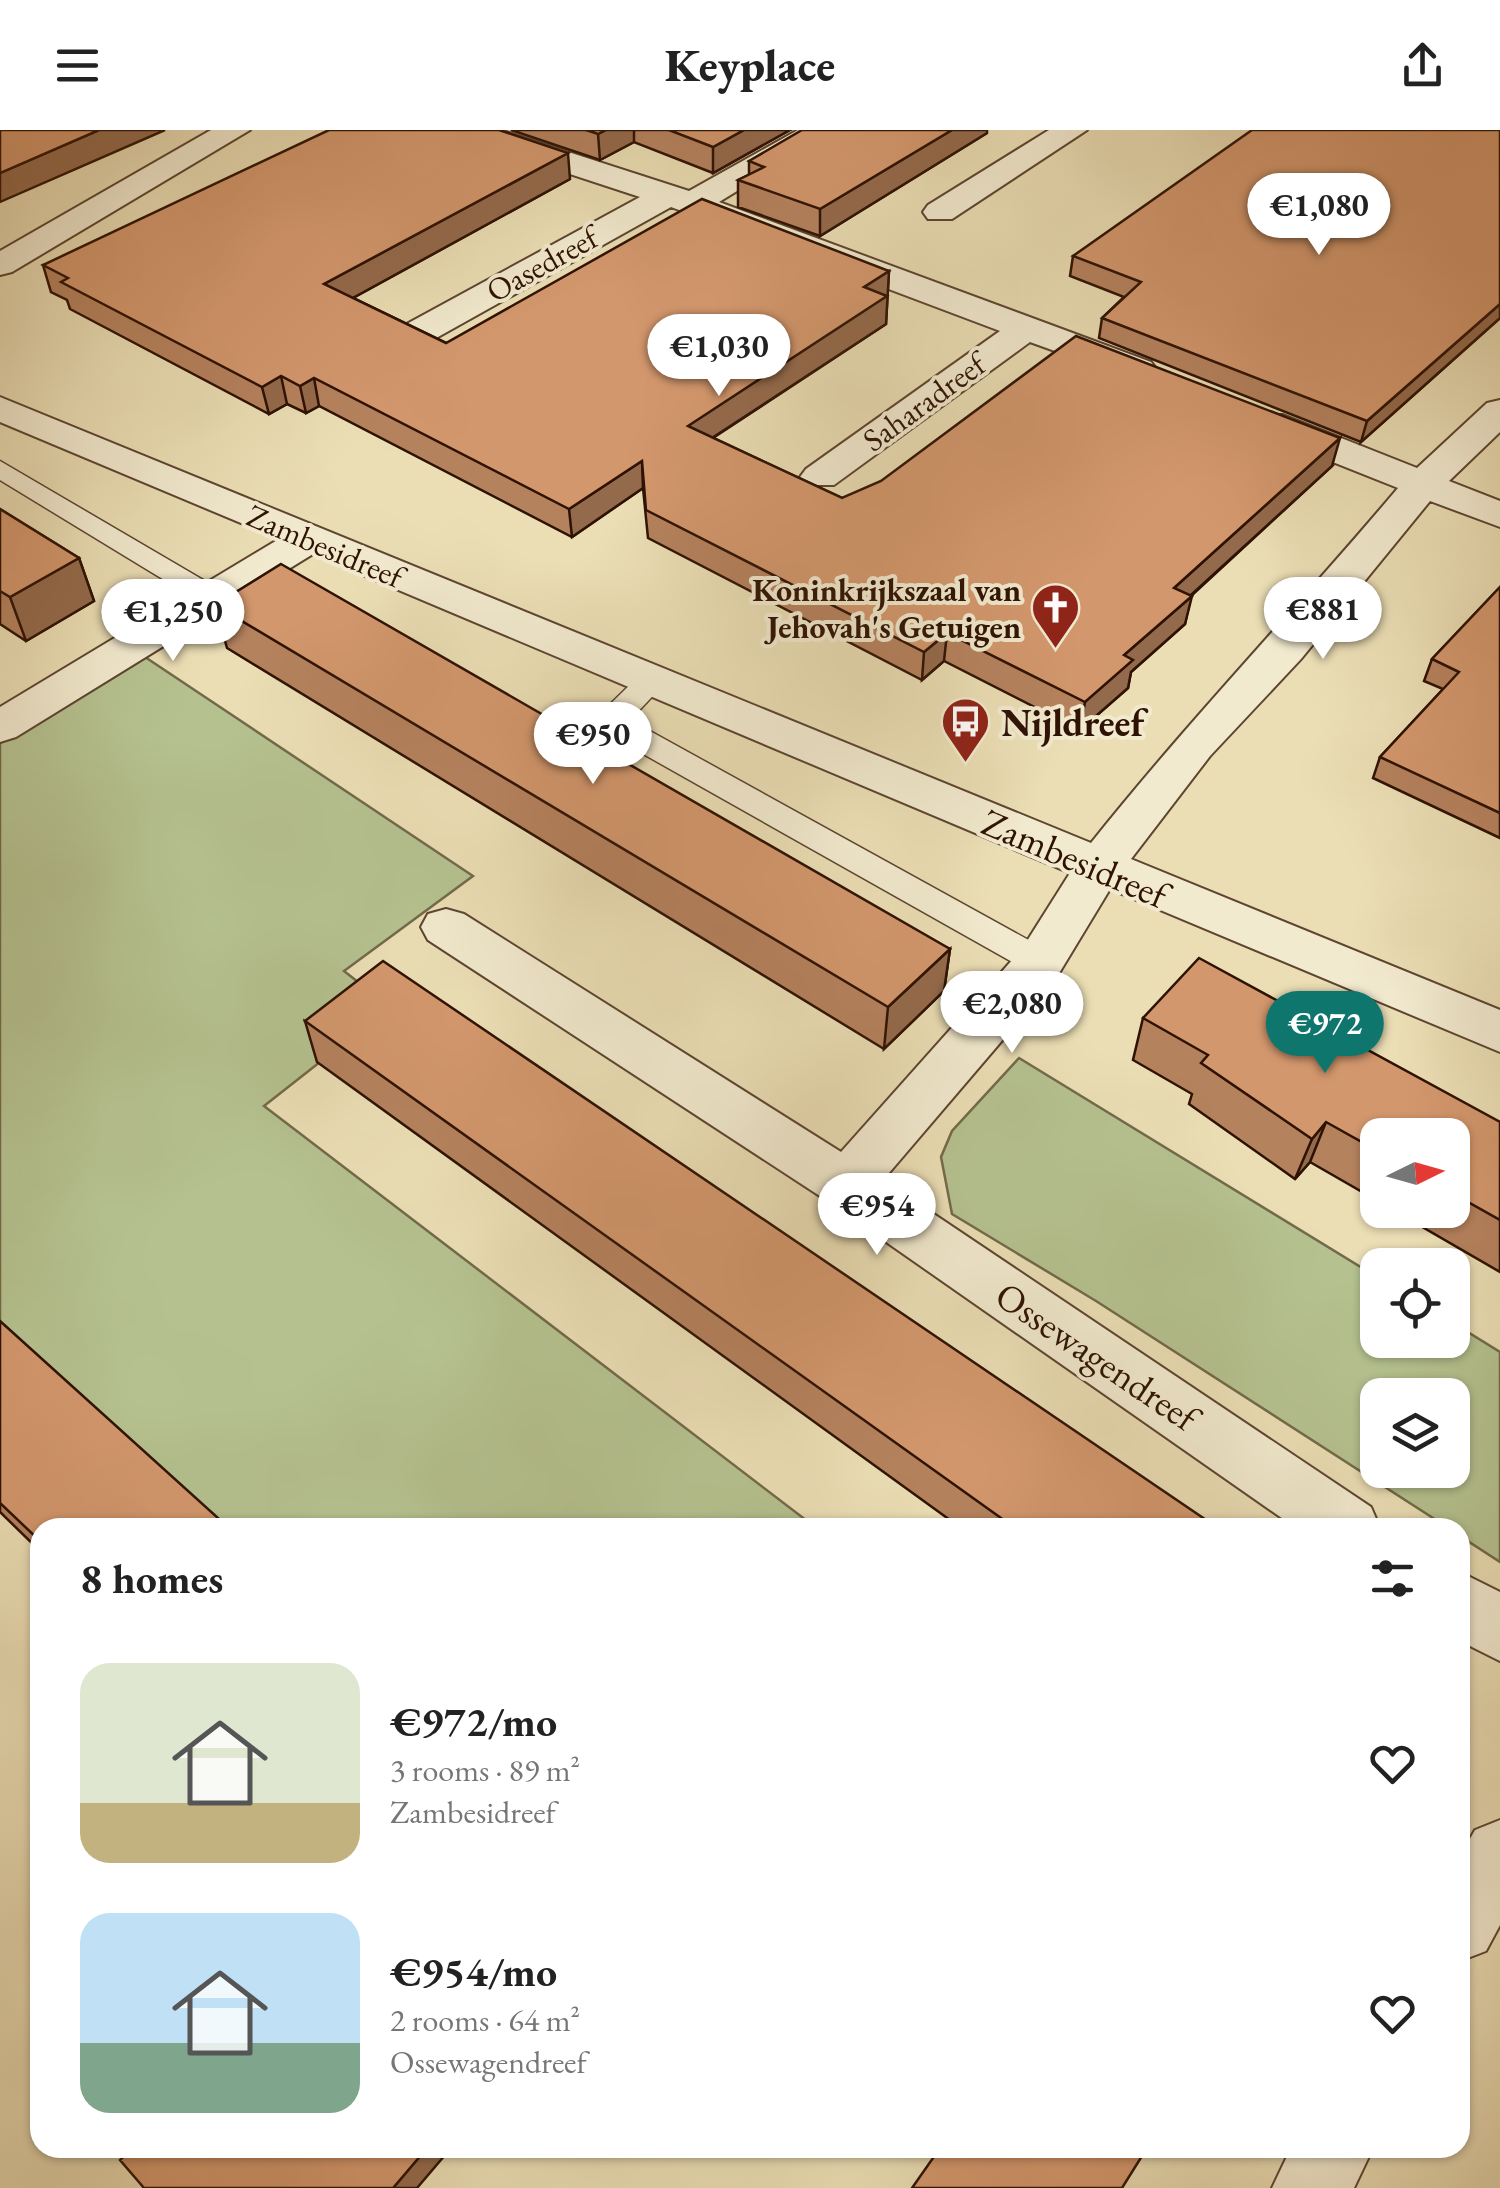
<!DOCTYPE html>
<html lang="en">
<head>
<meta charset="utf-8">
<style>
  body { margin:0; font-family:"EB Garamond",serif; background:#f2f2f2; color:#222; height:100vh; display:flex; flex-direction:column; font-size:38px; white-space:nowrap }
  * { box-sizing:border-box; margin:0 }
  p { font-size:32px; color:#767676 }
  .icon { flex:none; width:55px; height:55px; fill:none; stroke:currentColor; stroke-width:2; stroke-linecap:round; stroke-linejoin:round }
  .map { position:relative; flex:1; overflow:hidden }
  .drawer { position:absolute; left:30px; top:1388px; width:1440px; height:640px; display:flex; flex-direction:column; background:#fff; border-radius:30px; box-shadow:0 2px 8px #0004 }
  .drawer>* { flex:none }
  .needle { width:65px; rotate:85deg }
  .fabs { position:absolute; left:1360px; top:988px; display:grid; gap:20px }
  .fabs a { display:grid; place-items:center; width:110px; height:110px; border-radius:20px; background:#fff; box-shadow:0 2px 8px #0004; font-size:50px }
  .price { position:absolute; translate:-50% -85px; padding:0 22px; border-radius:35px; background:#fff; color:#222; font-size:32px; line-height:65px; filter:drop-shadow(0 2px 5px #0008) }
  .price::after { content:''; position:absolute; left:50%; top:60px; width:30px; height:22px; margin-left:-15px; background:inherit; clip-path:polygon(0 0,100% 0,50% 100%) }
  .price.current { background:#0f766e; color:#fff }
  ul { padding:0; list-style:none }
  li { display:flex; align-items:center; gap:30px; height:250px; padding:0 50px }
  li span { display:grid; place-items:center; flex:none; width:280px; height:200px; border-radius:30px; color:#555 }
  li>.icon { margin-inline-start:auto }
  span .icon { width:120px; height:120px; fill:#fffc; stroke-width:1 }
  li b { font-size:42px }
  h2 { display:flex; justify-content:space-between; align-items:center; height:120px; padding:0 50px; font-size:42px }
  header { display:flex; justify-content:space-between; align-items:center; height:130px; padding:0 50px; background:#fff; font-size:45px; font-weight:800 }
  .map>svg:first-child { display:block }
</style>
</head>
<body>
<header><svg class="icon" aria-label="menu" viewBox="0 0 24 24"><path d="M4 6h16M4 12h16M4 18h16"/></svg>Keyplace<svg class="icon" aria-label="share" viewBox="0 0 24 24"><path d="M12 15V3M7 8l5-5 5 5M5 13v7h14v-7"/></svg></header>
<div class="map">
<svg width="1500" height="2058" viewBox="0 0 1500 2058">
  <rect width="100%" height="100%" fill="#ebdeb5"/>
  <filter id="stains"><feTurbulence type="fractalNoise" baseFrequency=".002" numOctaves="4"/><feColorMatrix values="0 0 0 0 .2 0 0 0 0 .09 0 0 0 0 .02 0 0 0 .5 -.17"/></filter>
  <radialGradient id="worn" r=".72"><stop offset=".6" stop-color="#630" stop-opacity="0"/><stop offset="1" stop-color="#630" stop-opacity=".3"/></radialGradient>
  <path fill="#b5c290" stroke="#726a4a" stroke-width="2.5" fill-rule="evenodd" d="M145 527 473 746 344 841 390 877 264 976 815 1397H149L0 1256V613Z
    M1019 928 1377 1147 1378 1210H1452L1453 1193 1500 1222V1432L1460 1406V1398L1447 1397 1096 1171 952 1084 941 1027 952 1001ZM1452 1265V1340H1378V1265Z"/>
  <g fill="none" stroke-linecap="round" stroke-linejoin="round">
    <defs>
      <path id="service" d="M0 331 222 461 226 467 222 473H202L0 350Z
        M651 542 666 552 630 590 1052 823 1057 832 1052 841 1040 845 1028 841 599 599 595 592 599 585 640 545Z"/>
      <path id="minor" d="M211 0H250L12 142 0 145V121Z
        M452 0H500L689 61 798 0H837L719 72 1151 232 1157 240 1151 248 1138 251 1030 212 834 355H806L800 347 806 339 1000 201 671 77 429 212H403L398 204 403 196 640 67 457 7Z
        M1049 0H1087L952 89H928L923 82 928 75Z
        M0 267 1091 713C1189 590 1297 478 1398 358L1255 301 1250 293 1255 285H1283L1417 338 1487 273 1500 270V302L1449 351 1500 371V397L1430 371 1301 529 1210 626 1131 729 1500 880V922L1110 759 1058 845 883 1050 1371 1377 1380 1398H1296L826 1070 428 810 421 797 428 784 446 779 464 784 841 1022 1022 819 1070 743 313 424 16 607 0 612V577L279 409 0 292Z
        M1460 1442 1500 1462V1531L1460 1511Z
        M1500 1690V1795L1486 1821 1460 1831V1726L1475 1700Z
        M1291 2018H1373L1354 2058H1272Z"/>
    </defs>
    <use href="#service" stroke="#5d4530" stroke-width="3"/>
    <use href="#minor" stroke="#5d4530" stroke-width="4"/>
    <use href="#service" fill="#f2eacf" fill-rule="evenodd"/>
    <use href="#minor" fill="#f2eacf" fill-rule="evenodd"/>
  </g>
  <path fill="#b5825e" stroke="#2e1204" stroke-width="2.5" d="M511 0H790L713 43 634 12 600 30Z
    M1500 0V188L1361 312 1099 208 1102 188 1124 167 1070 146 1073 126Z
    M987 3 820 106 738 77V50L749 45V31Z
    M570 49 353 168 446 213 889 141 886 194 713 308 842 368 1332 336 1191 466 1185 494 1131 542 1128 558 1080 600 944 531 922 550 648 408 643 358 572 407 319 276 306 283 287 274 269 284 70 179 67 170 51 162 43 135Z
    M0 379 79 428 94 471 26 511 0 494Z
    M1500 457V708L1373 648 1380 627 1443 559 1424 551 1432 529Z
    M215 475 950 819 944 861 884 919 227 518Z
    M1143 888 1500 992V1142L1393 1080H1452V1005H1378V1071L1310 1032 1295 1049 1189 974 1192 964 1133 930Z
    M305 891 1218 1398H961L317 932Z
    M0 1191 40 1398V1421L0 1382Z"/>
  <path fill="#946a4c" stroke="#2e1204" stroke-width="2.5" d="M99 0H165L0 72V43Z
    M606 0H634V12L600 30 598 4Z
    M744 0H790L713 43V17Z
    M952 0H987V3L820 106V79Z
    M568 23 570 49 329 181 324 154Z
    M889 141 886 194 689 323 688 296 864 157Z
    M1500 174V188L1361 312 1367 291Z
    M281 246 287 274 269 284 262 257Z
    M314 248 319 276 306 283 300 256Z
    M1340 308 1332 336 1168 486 1174 458Z
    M642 331 643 358 572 407 569 379Z
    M79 428 94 471 26 511 10 467Z
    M1192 466 1185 494 1131 542 1128 558 1080 600 1085 572 1124 525Z
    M947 503 944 531 922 550 924 522Z
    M950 819 944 861 884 919 888 877Z
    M1326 992 1310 1032 1295 1049 1312 1009Z
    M427 2018H451L417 2058H393Z"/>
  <path fill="#d3976d" stroke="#2e1204" stroke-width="2.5" d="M0 0H99L0 43Z
    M329 0H499L568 23 324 154 446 213 702 69 889 141 864 157 887 166 688 296 842 368 881 351 1076 206 1340 308 1174 458 1192 466 1124 525 1133 530 1085 572 947 503 924 522 646 380 642 331 569 379 314 248 300 256 281 246 262 257 61 152 68 148 43 135Z
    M586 0H606L598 4Z
    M669 0H744L713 17Z
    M802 0H952L820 79 738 50 764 37 749 31Z
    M1252 0H1500V174L1367 291 1102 188 1141 152 1073 126Z
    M0 379 79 428 10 467 0 461Z
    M281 434 950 819 888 877 215 475Z
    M1500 457V683L1380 627 1459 542 1432 529Z
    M1199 828 1500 992V1090L1452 1063V1005H1378V1021L1326 992 1312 1009 1201 933 1208 925 1143 888Z
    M383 831 1218 1398H1015L305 891Z
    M0 1191 229 1398H40V1411L0 1373Z
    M132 2018H427L393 2058H144L120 2030Z
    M940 2018H1147L1122 2058H912Z"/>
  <defs>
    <symbol id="church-pin" viewBox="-11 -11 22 30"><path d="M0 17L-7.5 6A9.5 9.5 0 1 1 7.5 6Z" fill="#8f2418" stroke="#f2eacf"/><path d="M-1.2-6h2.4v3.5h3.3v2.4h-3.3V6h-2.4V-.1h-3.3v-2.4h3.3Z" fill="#fff"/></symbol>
    <symbol id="bus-pin" viewBox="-11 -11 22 30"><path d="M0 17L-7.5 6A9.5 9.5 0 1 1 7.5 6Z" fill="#8f2418" stroke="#f2eacf"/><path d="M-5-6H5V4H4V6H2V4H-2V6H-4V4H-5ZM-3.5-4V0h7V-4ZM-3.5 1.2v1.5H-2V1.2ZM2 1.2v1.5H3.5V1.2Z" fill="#fff"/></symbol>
  </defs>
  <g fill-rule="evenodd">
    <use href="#church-pin" x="1028" y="450" width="55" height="75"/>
    <use href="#bus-pin" x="938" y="564" width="55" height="75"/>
  </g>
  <g text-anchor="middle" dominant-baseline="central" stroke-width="8" stroke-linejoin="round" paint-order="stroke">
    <g font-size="32" fill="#2e1204" stroke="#f2eacf">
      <text transform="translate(542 134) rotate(-29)">Oasedreef</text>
      <text transform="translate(924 272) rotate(-36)">Saharadreef</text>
      <text transform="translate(325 416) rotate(23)">Zambesidreef</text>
    </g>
    <g font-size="32" font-weight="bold" fill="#2e1204" stroke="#f2eacf" text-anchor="end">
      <text x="1021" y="460">Koninkrijkszaal van<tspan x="1021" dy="37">Jehovah's Getuigen</tspan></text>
    </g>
    <g font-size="38" font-weight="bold" fill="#2e1204" stroke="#f2eacf" text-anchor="start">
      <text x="1001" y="592">Nijldreef</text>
    </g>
    <g font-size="38" fill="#2e1204" stroke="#f2eacf">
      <text transform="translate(1075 728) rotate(23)">Zambesidreef</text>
      <text transform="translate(1097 1226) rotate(34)">Ossewagendreef</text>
    </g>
  </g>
  <rect width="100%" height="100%" filter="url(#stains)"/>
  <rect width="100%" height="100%" fill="url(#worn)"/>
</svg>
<div class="fabs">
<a><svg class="needle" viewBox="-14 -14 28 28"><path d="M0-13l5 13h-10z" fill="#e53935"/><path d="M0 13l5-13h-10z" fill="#767676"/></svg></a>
<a><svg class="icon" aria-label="locate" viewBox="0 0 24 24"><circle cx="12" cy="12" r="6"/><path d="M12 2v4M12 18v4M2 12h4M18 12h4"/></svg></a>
<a><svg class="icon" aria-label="layers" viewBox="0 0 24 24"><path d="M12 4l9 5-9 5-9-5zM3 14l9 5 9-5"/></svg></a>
</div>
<b class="price" style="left:1319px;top:128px">€1,080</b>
<b class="price" style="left:719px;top:269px">€1,030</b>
<b class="price" style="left:1323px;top:532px">€881</b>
<b class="price" style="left:173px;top:534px">€1,250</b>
<b class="price" style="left:593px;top:657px">€950</b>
<b class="price" style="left:1012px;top:926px">€2,080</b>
<b class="price current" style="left:1325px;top:946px">€972</b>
<b class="price" style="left:877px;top:1128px">€954</b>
<section class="drawer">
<h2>8 homes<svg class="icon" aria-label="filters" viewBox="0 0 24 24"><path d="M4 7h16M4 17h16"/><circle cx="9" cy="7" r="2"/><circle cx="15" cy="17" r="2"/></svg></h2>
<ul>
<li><span style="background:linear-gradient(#dfe7d0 70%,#c2b280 0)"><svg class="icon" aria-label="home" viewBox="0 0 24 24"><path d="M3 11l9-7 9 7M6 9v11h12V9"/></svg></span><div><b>€972/mo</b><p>3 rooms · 89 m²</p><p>Zambesidreef</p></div><svg class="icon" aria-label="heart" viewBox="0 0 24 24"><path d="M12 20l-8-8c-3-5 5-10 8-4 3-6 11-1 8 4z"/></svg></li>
<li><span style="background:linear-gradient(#bfe0f5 65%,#7fa58c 0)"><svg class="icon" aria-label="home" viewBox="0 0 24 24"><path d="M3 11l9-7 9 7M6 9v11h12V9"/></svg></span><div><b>€954/mo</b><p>2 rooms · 64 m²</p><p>Ossewagendreef</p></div><svg class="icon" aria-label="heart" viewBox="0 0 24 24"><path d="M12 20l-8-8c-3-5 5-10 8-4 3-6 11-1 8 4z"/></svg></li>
</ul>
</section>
</div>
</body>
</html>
